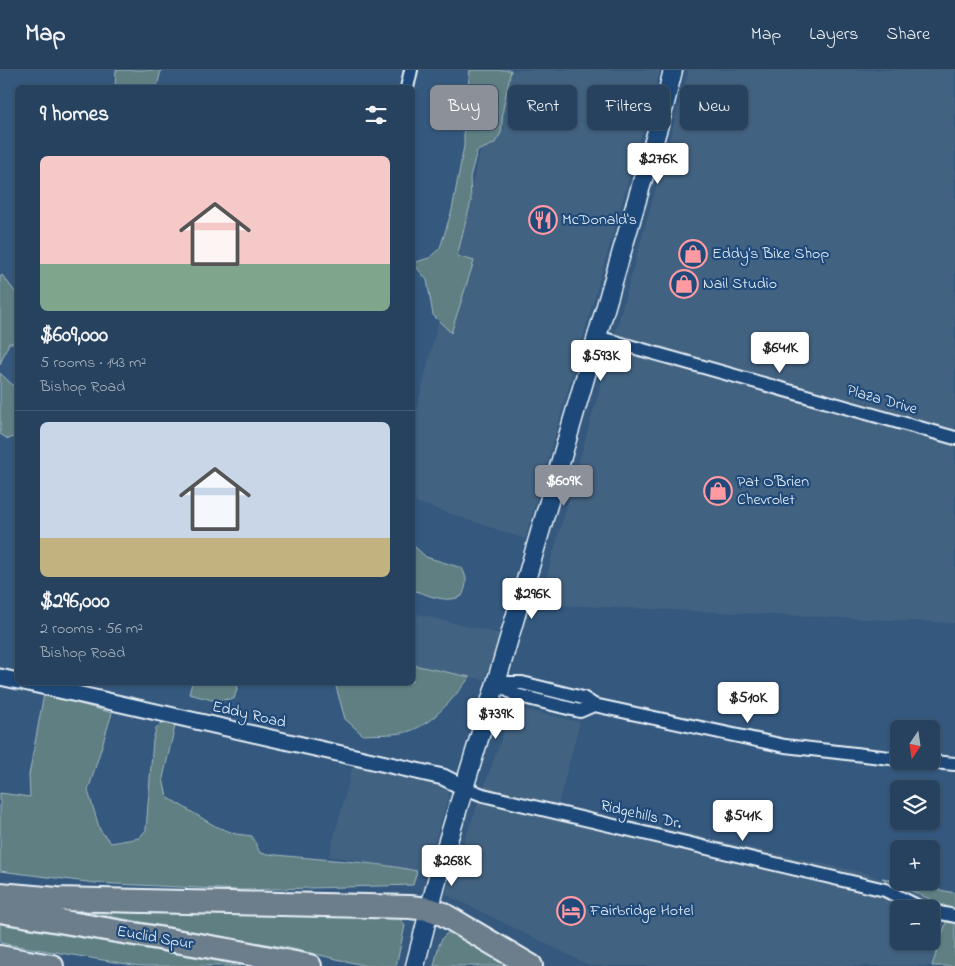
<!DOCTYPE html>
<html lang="en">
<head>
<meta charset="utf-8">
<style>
  body { margin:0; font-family:"Indie Flower",sans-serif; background:#334d67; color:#f1f3f6; height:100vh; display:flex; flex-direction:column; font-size:19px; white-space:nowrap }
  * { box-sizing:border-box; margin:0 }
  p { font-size:16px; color:#a4b0bc }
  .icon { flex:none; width:28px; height:28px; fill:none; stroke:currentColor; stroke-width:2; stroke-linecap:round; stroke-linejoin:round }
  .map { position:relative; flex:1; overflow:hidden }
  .sheet { position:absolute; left:15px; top:15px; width:400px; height:600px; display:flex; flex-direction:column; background:#27425e; border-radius:8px; box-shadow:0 1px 4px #0004,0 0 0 1px #435b73 }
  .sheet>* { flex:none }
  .hud { position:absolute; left:430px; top:15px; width:450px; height:45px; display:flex; gap:10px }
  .needle { width:32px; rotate:193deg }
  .fabs { position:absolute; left:890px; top:650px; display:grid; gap:10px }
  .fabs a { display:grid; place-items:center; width:50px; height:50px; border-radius:8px; background:#27425e; box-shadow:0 1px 4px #0004,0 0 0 1px #435b73; font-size:25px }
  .price { position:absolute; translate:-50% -42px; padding:0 11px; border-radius:5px; background:#fff; color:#222; font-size:16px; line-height:32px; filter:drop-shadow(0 1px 2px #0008) }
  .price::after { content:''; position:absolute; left:50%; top:30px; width:15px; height:11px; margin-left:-8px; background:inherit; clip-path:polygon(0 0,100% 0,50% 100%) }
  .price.on { background:#8c9099; color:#fff }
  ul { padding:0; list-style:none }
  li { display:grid; align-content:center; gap:10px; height:265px; padding:0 25px }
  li+li { border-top:1px solid #435b73 }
  li span { display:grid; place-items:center; height:155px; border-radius:8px; color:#555 }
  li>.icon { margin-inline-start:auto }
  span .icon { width:90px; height:90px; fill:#fffc; stroke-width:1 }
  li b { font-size:21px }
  h2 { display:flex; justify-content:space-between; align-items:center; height:60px; padding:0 25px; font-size:21px }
  .tag { padding:0 18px; border-radius:8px; background:#27425e; box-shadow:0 1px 4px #0004,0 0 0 1px #435b73; font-size:18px; line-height:45px }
  .tag.on { background:#8c9099; color:#fff }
  header { display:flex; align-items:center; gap:30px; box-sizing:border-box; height:70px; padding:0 25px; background:#27425e; border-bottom:1px solid #435b73 }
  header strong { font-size:24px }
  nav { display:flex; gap:28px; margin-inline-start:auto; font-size:18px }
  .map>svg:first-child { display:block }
</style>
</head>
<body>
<header>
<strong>Map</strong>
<nav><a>Map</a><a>Layers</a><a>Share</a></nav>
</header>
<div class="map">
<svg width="955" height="896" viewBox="0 0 955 896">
  <rect width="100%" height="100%" fill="#34587e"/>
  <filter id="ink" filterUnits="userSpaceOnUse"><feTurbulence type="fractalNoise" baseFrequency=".02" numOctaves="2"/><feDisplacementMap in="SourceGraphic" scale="10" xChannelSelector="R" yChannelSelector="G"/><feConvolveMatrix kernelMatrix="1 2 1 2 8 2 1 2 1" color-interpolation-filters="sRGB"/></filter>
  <g filter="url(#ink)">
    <path fill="#436281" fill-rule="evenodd" d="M498 0H660L525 469 413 431V354L479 87Z
      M689 0H955V553L539 534Z
      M413 543 501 564 484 610 413 595Z
      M513 637 580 652 558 735 869 804 948 837 947 850 932 896H591L445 824ZM899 839H931V871H899Z
      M354 691 434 708 447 717 449 726 425 801 329 786Z"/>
    <path fill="#5e7f83" stroke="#a3b8be" d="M116 0H161L157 17H115Z
      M470 0H511L503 39 501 63 494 74 477 81 470 107 471 131 457 186 474 191 451 263 433 245 427 210 413 193 429 188 440 178 452 140 464 76V62L455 50 450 26 468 16Z
      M2 205 17 224 18 273H9L0 294V207Z
      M0 303 17 319V366L8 369 0 364Z
      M413 475 426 487 462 498C468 509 467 515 462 526 446 534 428 525 413 520Z
      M413 595 470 607C453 628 431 658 402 663 389 665 376 664 363 665L345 649 335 613 412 612Z
      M239 612 234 629 212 630 189 624 192 613Z
      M44 624 112 643 88 721 100 760 111 773 139 768 146 760 153 670 156 659 164 651 175 656 163 708 167 727 215 756 236 764 252 766 260 783C313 790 366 790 417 801L413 815 242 820 95 813 0 801V723L30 727 29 705Z
      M882 808 955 823V896H932L947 850 948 837Z
      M74 840 396 845 401 849 405 856 396 896H367L289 878Z
      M0 854 216 891 240 896H139L0 873Z
      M454 861 513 896H434C438 882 438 863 454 861Z"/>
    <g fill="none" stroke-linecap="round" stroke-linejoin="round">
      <defs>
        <path id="minor" d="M407 18 411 0
          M597 267 955 368
          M496 613H522L583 628 594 635 785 676 899 689
          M496 613 516 625 580 641 594 635
          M921 691 955 694
          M465 718 483 725 885 820 923 839
          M931 841 955 846"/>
        <path id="tertiary" d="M0 607 18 611
          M24 612 443 707 465 718"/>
        <path id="secondary" d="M415 896 443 787 496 613 664 37 673 0"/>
        <path id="motorway" d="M0 824 57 829 410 837 429 839 441 843 531 896
          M0 841 240 882 310 896
          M0 887 52 896"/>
      </defs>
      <use href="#minor" stroke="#e8f1f8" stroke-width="16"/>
      <use href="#tertiary" stroke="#e8f1f8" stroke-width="19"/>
      <use href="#secondary" stroke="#e8f1f8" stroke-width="21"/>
      <use href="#motorway" stroke="#e8f1f8" stroke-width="26"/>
      <use href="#minor" stroke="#1f4a7a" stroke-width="12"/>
      <use href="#tertiary" stroke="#1f4a7a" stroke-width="15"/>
      <use href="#secondary" stroke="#1f4a7a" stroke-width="18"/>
      <use href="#motorway" stroke="#6c7d8b" stroke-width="22"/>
    </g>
  </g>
  <defs>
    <symbol id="restaurant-ring" viewBox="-11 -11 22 22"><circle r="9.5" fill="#1f4a7a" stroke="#ff9aa2" stroke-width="1.5"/><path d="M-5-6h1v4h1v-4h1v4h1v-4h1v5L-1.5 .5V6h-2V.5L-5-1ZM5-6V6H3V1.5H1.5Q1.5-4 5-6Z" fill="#ff9aa2"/></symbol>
    <symbol id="shop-ring" viewBox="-11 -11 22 22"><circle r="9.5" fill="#1f4a7a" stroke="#ff9aa2" stroke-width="1.5"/><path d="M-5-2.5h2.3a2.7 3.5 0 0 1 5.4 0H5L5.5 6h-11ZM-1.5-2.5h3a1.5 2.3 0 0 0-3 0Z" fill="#ff9aa2"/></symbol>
    <symbol id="hotel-ring" viewBox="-11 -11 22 22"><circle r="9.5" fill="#1f4a7a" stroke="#ff9aa2" stroke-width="1.5"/><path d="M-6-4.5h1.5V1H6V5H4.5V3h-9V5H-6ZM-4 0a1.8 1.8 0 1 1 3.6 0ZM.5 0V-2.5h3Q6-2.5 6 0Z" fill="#ff9aa2"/></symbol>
  </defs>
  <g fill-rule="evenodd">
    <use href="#restaurant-ring" x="527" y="134" width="32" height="32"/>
    <use href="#shop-ring" x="677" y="168" width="32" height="32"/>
    <use href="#shop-ring" x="668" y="198" width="32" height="32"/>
    <use href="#shop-ring" x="702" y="405" width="32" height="32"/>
    <use href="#hotel-ring" x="555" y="825" width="32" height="32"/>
  </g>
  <g text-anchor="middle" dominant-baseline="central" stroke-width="4.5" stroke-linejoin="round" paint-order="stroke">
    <g font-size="16" fill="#e8f1f8" stroke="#1f4a7a" text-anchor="start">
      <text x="562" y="150">McDonald's</text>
      <text x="712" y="184">Eddy's Bike Shop</text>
      <text x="703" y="214">Nail Studio</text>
      <text x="737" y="412">Pat O'Brien<tspan x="737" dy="18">Chevrolet</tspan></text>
      <text x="590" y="841">Fairbridge Hotel</text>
    </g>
    <g font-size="16" fill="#e8f1f8" stroke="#1f4a7a">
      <text transform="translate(882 330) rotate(16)">Plaza Drive</text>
      <text transform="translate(249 645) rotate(13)">Eddy Road</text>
      <text transform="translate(641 745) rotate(13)">Ridgehills Dr.</text>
      <text transform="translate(155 868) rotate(10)">Euclid Spur</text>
    </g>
  </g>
</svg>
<div class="fabs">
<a><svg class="needle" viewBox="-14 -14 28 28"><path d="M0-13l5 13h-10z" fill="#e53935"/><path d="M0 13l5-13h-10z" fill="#a4b0bc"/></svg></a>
<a><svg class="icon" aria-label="layers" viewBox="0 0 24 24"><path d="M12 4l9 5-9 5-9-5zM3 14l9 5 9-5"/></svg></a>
<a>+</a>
<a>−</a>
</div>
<b class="price" style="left:658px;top:115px">$276K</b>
<b class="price" style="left:780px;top:304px">$641K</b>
<b class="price" style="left:601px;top:312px">$593K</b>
<b class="price on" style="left:564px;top:437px">$609K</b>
<b class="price" style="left:532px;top:550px">$296K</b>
<b class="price" style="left:748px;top:654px">$510K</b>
<b class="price" style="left:496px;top:670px">$739K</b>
<b class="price" style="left:743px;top:772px">$541K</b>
<b class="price" style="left:452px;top:817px">$268K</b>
<div class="hud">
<a class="tag on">Buy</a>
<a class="tag">Rent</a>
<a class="tag">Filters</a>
<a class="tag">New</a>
</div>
<section class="sheet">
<h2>9 homes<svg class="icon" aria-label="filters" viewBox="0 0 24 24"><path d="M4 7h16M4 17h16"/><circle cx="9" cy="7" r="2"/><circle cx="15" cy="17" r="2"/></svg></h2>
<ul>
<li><span style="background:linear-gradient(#f6c9c9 70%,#7fa58c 0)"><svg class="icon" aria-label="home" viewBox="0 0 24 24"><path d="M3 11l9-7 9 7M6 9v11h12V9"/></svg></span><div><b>$609,000</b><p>5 rooms · 143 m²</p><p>Bishop Road</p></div></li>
<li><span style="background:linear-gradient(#c9d6e8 75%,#c2b280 0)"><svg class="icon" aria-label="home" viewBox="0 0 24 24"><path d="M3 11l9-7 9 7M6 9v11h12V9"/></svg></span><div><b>$296,000</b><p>2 rooms · 56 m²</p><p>Bishop Road</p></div></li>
</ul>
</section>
</div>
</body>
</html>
